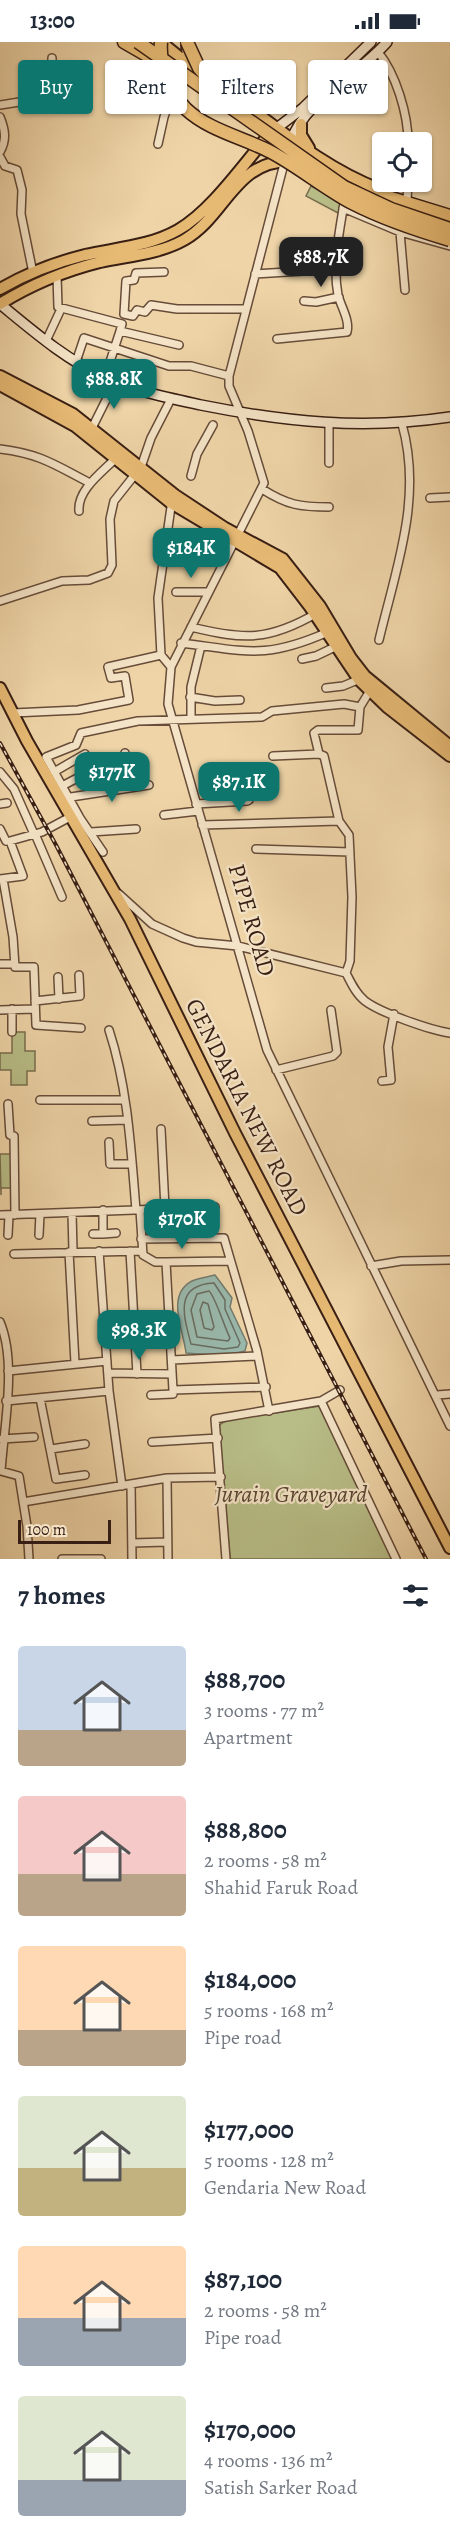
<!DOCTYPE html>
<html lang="en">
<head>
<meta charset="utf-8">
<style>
  body { margin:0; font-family:Alegreya,serif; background:#f6f6f7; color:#1f2937; height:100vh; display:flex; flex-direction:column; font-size:22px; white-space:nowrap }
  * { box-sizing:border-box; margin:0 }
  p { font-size:20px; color:#747a83 }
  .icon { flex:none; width:33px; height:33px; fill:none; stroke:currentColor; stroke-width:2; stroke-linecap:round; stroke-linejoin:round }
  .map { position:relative; height:1517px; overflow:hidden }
  .side { display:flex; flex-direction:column; background:#fff; flex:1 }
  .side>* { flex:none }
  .guide { position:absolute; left:18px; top:18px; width:414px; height:54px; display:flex; gap:12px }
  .controls { position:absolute; left:372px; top:90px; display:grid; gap:12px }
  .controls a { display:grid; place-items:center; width:60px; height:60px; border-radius:6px; background:#fff; box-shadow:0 2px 4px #0004; font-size:30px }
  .scale { position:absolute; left:18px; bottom:15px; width:93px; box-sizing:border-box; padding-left:6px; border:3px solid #391f14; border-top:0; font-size:16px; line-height:21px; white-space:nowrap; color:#391f14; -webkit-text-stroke:4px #f4e3c6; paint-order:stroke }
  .price { position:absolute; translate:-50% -51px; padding:0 14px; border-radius:12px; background:#0f766e; color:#fff; font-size:20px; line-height:39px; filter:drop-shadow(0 2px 3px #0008) }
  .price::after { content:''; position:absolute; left:50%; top:36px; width:18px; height:14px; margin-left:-9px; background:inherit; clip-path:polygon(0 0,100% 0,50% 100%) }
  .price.selected { background:#222; color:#fff }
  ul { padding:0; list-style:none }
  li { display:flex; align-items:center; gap:18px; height:150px; padding:0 18px }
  li span { display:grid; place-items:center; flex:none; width:168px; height:120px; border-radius:6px; color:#555 }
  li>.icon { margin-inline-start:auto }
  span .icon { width:72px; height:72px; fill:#fffc; stroke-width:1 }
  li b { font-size:26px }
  h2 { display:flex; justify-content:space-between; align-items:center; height:72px; padding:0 18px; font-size:26px }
  .pill { padding:0 21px; border-radius:6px; background:#fff; box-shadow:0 2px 4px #0004; font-size:21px; line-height:54px }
  .pill.selected { background:#0f766e; color:#fff }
  .status { display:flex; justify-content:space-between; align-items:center; height:42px; padding:0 30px; background:#fff; direction:ltr }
  .status svg { height:16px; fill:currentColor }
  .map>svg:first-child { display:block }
</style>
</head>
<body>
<div class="status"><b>13:00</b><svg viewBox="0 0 49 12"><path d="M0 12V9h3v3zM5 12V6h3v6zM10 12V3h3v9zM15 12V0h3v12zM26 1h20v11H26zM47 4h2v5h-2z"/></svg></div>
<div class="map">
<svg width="450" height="1517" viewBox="0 0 450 1517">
  <rect width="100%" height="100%" fill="#eed4a7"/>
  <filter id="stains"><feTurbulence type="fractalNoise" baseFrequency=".00333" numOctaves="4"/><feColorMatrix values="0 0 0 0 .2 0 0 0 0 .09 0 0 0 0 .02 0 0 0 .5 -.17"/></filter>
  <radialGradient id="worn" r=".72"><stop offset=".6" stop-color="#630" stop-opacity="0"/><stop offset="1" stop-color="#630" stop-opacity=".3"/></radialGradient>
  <path fill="#b8bd87" stroke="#786e4e" stroke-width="1.5" d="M311 144 344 161 338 171 306 154Z
    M12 990H25V1009H35V1029H27V1043H11V1028H0V1011H12Z
    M0 1112H11V1146H1V1153Z
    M320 1364 393 1517H230L219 1383 227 1378Z"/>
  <path fill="#99b8ab" stroke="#737b6f" stroke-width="1.5" d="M215 1233 232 1256 230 1265 247 1301 245 1309 225 1314 186 1311C184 1290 165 1253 192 1239 199 1236 208 1235 215 1233Z"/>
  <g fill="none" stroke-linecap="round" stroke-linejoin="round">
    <path stroke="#696c60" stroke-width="1.5" d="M214 1241 225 1258V1267L240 1301 238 1305 224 1307 191 1302C184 1275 173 1243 214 1241Z
      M209 1249C215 1254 224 1284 230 1296L228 1299 197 1295 191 1268 197 1252Z
      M203 1260 208 1262 214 1285 212 1288 204 1286 200 1268Z"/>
    <defs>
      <path id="minor" d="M378 10C396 32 408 72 408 100
        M0 63 51 55 52 16
        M0 75C5 87 7 98 0 110
        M158 102 164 75 178 34
        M0 115 5 124 17 128 22 148 21 172 33 231
        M285 118 229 334V344L248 389 264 441 171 625 168 662 267 1008 450 1384
        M407 158 408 140
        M343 166 400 190 450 204
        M400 190 405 248
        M164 230 136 231 134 238 126 239 124 272 133 274 137 268 145 270 151 263 177 267H246
        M255 232 335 227
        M57 233 58 265 122 282 120 289 179 303
        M304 259 316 260 339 255
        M277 297 347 290C350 278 341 265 338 253 332 221 340 187 345 155
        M46 299 61 267
        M76 320 84 296 169 324H191L229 334
        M105 335 120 289
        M92 386 115 340
        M0 407C41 412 55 423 90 441
        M329 421V382
        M191 434 197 412 213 383
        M262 447C287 463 300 465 329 465
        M430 456 450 455
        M79 469C77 447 104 429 118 414
        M176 550H208
        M0 559 62 539 89 538 108 531 112 523 110 477 114 459 141 425 151 396 171 357
        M191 585C244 598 269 599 317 571
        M379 598C396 526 423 456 402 382
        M181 601C247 609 264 618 328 590
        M302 617 316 614 339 603
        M171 625 161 613 158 556 172 458
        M326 646 343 644 360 637
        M190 655 215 659 240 658
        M13 671 78 668 129 658 125 634 111 636 108 625 161 613
        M191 677V645L201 604
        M273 714 319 712
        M0 730 14 747 34 792
        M54 730 85 712
        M64 743 83 733 127 724 125 711
        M71 755 149 743
        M0 762 7 761
        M196 762 247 759 249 758V747
        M164 773 198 769
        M202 783 339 779
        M0 787 6 799
        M91 790 136 787
        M35 792 62 855
        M256 807 350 810
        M103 810 80 776 46 715 76 703 81 691 138 679 262 675 272 669 344 662 360 665
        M0 837 23 834 10 799 42 790 72 774
        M3 837 13 895 15 925H34L36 983 81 986
        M119 852 152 882 183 896 196 900 238 904 346 931C351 941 356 952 365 959 381 971 430 988 450 991
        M0 922H15
        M346 931 350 919 352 855 349 793 339 779 324 714 319 712 314 691 318 688H358L360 665 371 647
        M58 935 59 957
        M35 959 80 954 79 933
        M12 967V990
        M0 968 35 967
        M109 988C128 1046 131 1108 136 1168
        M276 1028 333 1014 337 1010 331 968
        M382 1039 391 1038 388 1005 394 972
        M40 1058H125
        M8 1062 10 1093 14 1094 15 1173
        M92 1079 127 1078
        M161 1087 165 1166
        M109 1100 110 1122H132
        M140 1168 143 1213 155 1220H166L173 1348
        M72 1171 73 1209
        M0 1173 215 1165
        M93 1192H103V1168
        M103 1192 116 1191
        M8 1193 9 1173
        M39 1193 40 1172
        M141 1197 224 1196 257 1309 269 1369
        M99 1209 109 1349 122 1444
        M130 1209 137 1332
        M69 1210 75 1321
        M14 1212 141 1209
        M166 1220 230 1219
        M371 1224 401 1219 450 1218
        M0 1280C17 1320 4 1385 1 1429L19 1434 27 1484 29 1517
        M172 1318 258 1314
        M8 1329 107 1319
        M108 1331 172 1332
        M173 1348 266 1345
        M151 1353 173 1352V1348
        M437 1353 450 1352
        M40 1356 56 1437 85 1433
        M6 1359 109 1349
        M321 1359 396 1517
        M2 1397 34 1395
        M152 1400 218 1396
        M51 1407 85 1402
        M167 1436 168 1517
        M131 1442 132 1517
        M23 1460 167 1436 221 1435
        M132 1501 167 1500
        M62 1517H101
        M226 1517 215 1377 321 1359 340 1348"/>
      <path id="secondary" d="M273 89 303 66 371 0
        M290 101C305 57 358 34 387 0
        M0 262C33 289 65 317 104 335 134 349 169 356 201 363 286 380 364 388 450 375"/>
      <path id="primary" d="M161 0 183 18
        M187 0 188 22 202 31
        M214 40C268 77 318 124 379 147
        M301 82V93L309 106
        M0 247C26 232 57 220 85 213 116 206 150 204 178 188 211 169 242 124 267 95
        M0 262C32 242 64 229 100 220 128 214 159 212 184 198 226 174 234 119 290 119
        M0 334 73 372 175 453 225 486 283 517 320 564 351 616 365 634 450 704
        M0 343 75 384 171 461 280 526 310 565 359 638 387 665 450 714
        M0 646 27 699 130 877 235 1091 450 1506"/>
      <path id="motorway" d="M124 0 150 15
        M365 148 450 174"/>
    </defs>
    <use href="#minor" stroke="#664c39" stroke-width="10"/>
    <use href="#secondary" stroke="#391f14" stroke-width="12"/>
    <use href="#primary" stroke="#391f14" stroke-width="14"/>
    <use href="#motorway" stroke="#391f14" stroke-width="15"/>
    <use href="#minor" stroke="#f4e3c6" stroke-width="7"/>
    <use href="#secondary" stroke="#f4e3c6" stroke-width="9"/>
    <use href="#primary" stroke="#e7ba74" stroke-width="10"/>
    <use href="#motorway" stroke="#e7ba74" stroke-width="12"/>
    <defs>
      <path id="rail" d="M0 701 56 803 426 1517"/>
    </defs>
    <use href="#rail" stroke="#391f14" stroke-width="4"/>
    <use href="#rail" stroke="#f4e3c6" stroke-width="1.5" stroke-dasharray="4.5" stroke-linecap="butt"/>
    <defs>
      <path id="motorway-bridge" d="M138 0 344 145 391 167 450 187
        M161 0C159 22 170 51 186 67 208 88 244 96 271 110 299 125 324 146 352 161 383 177 416 188 450 198
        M187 0 199 26 219 49"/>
    </defs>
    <use href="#motorway-bridge" stroke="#391f14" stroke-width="15" stroke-linecap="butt"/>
    <use href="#motorway-bridge" stroke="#e7ba74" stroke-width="12"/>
  </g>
  <g text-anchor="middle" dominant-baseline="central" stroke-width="4.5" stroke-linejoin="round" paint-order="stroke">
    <g font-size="24" fill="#391f14" stroke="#f4e3c6">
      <text transform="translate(252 878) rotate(74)">PIPE ROAD</text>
      <text transform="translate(247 1065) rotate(63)">GENDARIA NEW ROAD</text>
    </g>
    <g font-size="24" font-style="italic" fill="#594631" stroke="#f4e3c6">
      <text x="291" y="1452">Jurain Graveyard</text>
    </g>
  </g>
  <rect width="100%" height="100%" filter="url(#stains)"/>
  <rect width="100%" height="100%" fill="url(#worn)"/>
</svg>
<div class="controls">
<a><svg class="icon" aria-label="locate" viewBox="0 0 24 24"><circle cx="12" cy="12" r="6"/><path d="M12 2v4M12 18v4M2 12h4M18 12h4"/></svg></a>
</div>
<div class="scale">100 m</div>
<b class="price selected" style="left:321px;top:246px">$88.7K</b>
<b class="price" style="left:114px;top:368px">$88.8K</b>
<b class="price" style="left:191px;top:537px">$184K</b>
<b class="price" style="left:112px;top:761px">$177K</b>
<b class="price" style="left:239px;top:771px">$87.1K</b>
<b class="price" style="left:182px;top:1208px">$170K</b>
<b class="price" style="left:139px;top:1319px">$98.3K</b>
<div class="guide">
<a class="pill selected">Buy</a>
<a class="pill">Rent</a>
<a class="pill">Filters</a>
<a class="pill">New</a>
</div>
</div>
<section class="side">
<h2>7 homes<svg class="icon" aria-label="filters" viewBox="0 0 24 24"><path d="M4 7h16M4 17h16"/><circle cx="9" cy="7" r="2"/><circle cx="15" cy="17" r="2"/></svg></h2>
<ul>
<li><span style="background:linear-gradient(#c9d6e8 70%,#b9a48a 0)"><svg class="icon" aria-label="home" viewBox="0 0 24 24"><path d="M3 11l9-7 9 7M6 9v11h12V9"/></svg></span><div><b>$88,700</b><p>3 rooms · 77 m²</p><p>Apartment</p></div></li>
<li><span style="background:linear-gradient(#f6c9c9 65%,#b9a48a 0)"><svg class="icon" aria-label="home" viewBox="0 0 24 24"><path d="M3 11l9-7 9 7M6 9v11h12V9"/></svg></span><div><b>$88,800</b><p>2 rooms · 58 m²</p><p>Shahid Faruk Road</p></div></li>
<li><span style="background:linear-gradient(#ffd9b3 70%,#b9a48a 0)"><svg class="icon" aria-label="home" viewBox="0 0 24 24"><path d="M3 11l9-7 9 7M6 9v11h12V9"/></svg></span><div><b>$184,000</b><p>5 rooms · 168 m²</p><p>Pipe road</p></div></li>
<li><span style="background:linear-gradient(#dfe7d0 60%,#c2b280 0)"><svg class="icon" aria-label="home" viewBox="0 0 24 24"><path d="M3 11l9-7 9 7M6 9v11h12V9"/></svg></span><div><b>$177,000</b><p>5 rooms · 128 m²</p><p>Gendaria New Road</p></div></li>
<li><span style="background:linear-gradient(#ffd9b3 60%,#9aa5b1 0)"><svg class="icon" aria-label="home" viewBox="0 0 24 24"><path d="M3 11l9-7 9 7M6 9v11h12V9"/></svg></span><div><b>$87,100</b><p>2 rooms · 58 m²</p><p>Pipe road</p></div></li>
<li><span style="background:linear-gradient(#dfe7d0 70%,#9aa5b1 0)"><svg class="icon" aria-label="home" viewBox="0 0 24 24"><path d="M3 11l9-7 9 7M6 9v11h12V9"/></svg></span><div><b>$170,000</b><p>4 rooms · 136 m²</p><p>Satish Sarker Road</p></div></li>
</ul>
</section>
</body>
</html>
